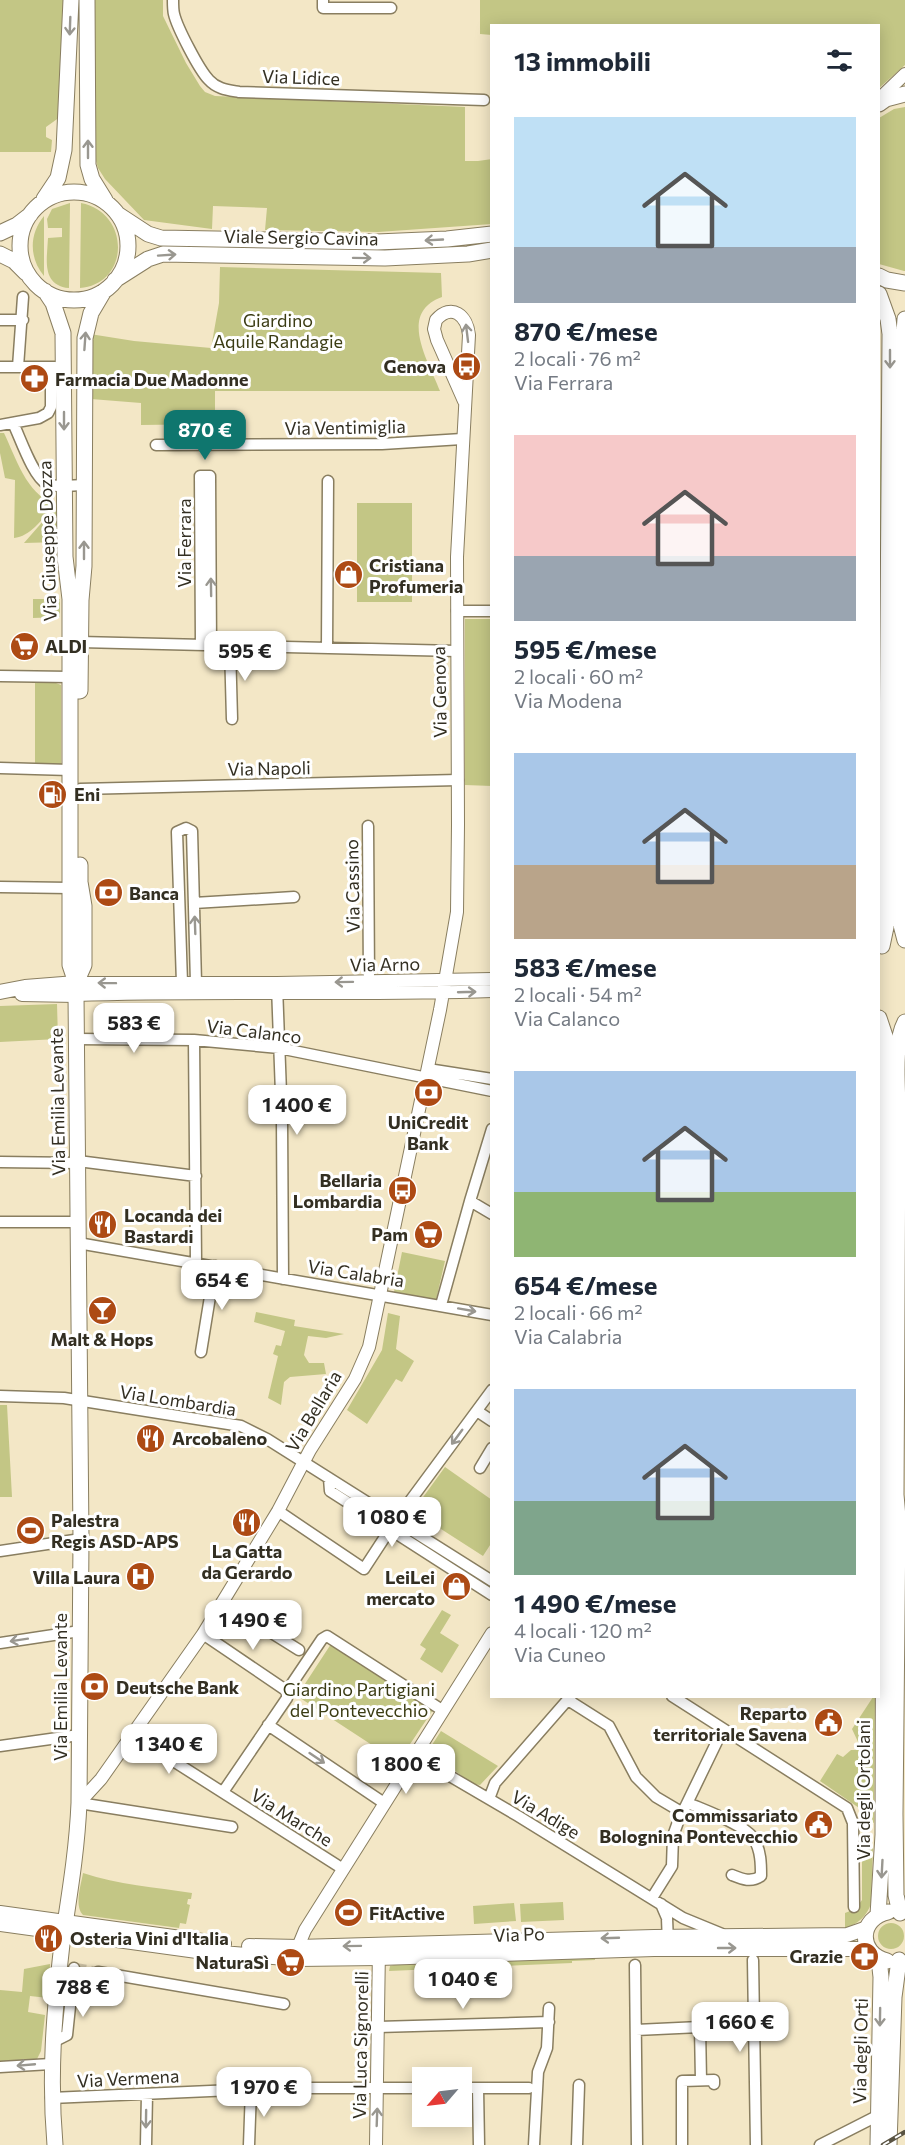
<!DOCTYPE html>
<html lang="it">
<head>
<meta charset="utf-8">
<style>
  body { margin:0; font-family:Commissioner,sans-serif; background:#f2f2f3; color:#1f2937; height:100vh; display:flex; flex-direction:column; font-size:22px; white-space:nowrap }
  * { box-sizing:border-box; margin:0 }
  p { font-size:20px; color:#747a83 }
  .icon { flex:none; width:33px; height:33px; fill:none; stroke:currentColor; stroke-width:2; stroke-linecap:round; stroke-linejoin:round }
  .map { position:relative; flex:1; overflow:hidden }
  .side { position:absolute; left:490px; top:24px; width:390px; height:1674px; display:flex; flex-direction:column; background:#fff; border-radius:0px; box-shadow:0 3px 15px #0003 }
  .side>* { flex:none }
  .needle { width:39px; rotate:242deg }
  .tools { position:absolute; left:412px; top:2067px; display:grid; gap:12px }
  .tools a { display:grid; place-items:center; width:60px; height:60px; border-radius:0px; background:#fff; box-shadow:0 3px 15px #0003; font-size:30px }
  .price { position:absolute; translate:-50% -51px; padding:0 14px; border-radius:12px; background:#fff; color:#222; font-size:20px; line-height:39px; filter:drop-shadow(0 2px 3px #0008) }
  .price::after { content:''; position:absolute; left:50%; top:36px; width:18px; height:14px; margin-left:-9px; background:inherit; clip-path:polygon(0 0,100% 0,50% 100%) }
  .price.active { background:#0f766e; color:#fff }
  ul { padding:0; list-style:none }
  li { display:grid; align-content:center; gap:12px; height:318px; padding:0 24px }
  li span { display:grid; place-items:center; height:186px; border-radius:0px; color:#555 }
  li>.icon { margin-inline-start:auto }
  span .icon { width:108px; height:108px; fill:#fffc; stroke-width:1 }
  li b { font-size:26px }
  h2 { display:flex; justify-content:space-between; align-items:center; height:72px; padding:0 24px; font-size:26px }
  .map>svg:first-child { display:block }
</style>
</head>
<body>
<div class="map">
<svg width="905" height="2145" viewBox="0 0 905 2145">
  <rect width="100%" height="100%" fill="#f3e7c6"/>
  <path fill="#c3c685" d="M0 0H63L60 117 46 127V137L52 140 51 152H0Z
    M94 0H163V16L186 63 200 86 205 92 215 96 465 107V161H478L492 159V224L378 232 265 230 267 208 213 206 212 229 144 220 105 179 98 168 94 154Z
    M480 0H905V65L879 88V26H492V35L480 34Z
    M905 107V271H904L879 264V118L894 109Z
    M70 203 69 288C41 285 47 259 48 238L62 237V228H48L47 219 52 209Z
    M81 203C131 213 130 284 80 288Z
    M44 216V276C29 258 29 234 44 216Z
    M220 267 441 273 442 297C397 313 429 362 440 391H215V424L141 425V403L91 399 90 334 134 341 211 348 219 303Z
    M879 356 884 634V808H879Z
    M0 433H4C16 458 26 493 54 504 44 517 32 536 14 538L15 480 5 478 0 453Z
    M357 503H412V602H357Z
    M58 504 60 542 24 543Z
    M33 599H60V617L33 618Z
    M465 619H492V786L465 785Z
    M35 683H56L61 685V764H35Z
    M57 1004 58 1039 0 1042V1006Z
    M402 1252 445 1261 436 1300 394 1292Z
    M256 1312 295 1320 294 1326 344 1334 326 1338 308 1336 304 1355 309 1363H324L326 1374 290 1377 284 1382 281 1405 268 1398 278 1356 273 1354 276 1345 281 1346 285 1331 254 1322Z
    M388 1313 400 1316 396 1349 414 1361 402 1382 396 1379 367 1424 347 1410 382 1350Z
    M0 1405H7L12 1497H0Z
    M445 1467 492 1500V1542L483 1556 413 1511Z
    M442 1610 451 1615 440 1633 459 1645 442 1673 420 1659 426 1649 420 1645Z
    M331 1644 433 1710 398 1762 297 1696Z
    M873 1697H875L874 1823 863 1816 862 1810 820 1781 837 1754 843 1757 851 1750H855L859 1744 852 1729Z
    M441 1731 498 1766 480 1785 473 1784 428 1751Z
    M862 1848H873L871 1903C868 1915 857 1925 845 1928V1913L855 1909 862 1900Z
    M83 1873C118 1885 155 1887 192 1893L191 1899H188L187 1904 190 1905 186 1924 180 1923 179 1928 83 1915C74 1906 81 1885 83 1873Z
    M563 1902 564 1920 521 1922 520 1904Z
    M514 1903 516 1921 474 1924 473 1906Z
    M878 1936a13 13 0 1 1 26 0a13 13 0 1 1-26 0Z
    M595 1957V1960L572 1961V1963L389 1971 390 1966 394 1965Z
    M50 1964 48 1998 30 1996 28 2012 45 2015 41 2051 37 2059 0 2063V1990L22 1992 24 1969Z"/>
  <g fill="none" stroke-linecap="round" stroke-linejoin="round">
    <path stroke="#cdc2a5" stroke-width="10" stroke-dasharray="10 5" stroke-linecap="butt" d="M76 1968 98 1972"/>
    <defs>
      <path id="minor" d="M173 0C173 5 173 10 174 14 177 27 199 70 209 80 217 89 228 90 239 92L484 100
        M323 0V8H391
        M0 320H23
        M0 367H55
        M18 367 23 297
        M13 423C20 437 33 477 47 484 57 488 73 485 84 485
        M0 425 39 418 48 413 51 407V368
        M156 445 382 444 462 439
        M457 611H492
        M80 642 457 651
        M201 645 200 476H210L211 645
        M230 646 232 719
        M327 648 328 481
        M0 676 70 677
        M0 768 70 770
        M80 789 458 780
        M368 826 369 981
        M0 887 70 888
        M194 903 294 897
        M182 983 177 832 186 828 192 831 196 983
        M277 986 282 1120 283 1279
        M75 1039 194 1040 279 1048 492 1091
        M194 1040 196 1262
        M428 1069 492 1079
        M78 1161 196 1176
        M0 1162 78 1163
        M470 1201 492 1214
        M0 1222H78
        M78 1243 492 1315
        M441 1305 470 1201 492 1129
        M201 1352 215 1266
        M0 1396 64 1398 241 1426 267 1439 492 1581
        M477 1411 492 1421
        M480 1468 492 1448
        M329 1478 330 1491 492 1595
        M278 1511 364 1569 396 1520 492 1390
        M0 1551 81 1539
        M222 1602 299 1650
        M203 1634 287 1691
        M0 1643 80 1631
        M672 1696 847 1808 853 1823 854 1907
        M568 1700 609 1726 636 1777 656 1797 683 1813
        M268 1725 384 1803
        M131 1734 343 1869
        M0 1746 79 1735
        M414 1755 518 1816 683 1918 722 1934
        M223 1792 287 1698V1691L322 1639 327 1636 442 1710
        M489 1799 495 1783 571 1696
        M79 1803 232 1827
        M688 1803C704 1810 746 1825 754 1839 761 1851 761 1864 761 1876 751 1883 742 1879 732 1875
        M652 1898 672 1866 673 1836 678 1822 723 1729
        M661 1904 667 1918 668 1944
        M753 1960 756 2145
        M635 1965 637 2145
        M98 1972 284 2004
        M378 2027 549 2022
        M636 2030 700 2027 701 2080
        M53 2042 67 2035 74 1968
        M0 2067 51 2064
        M462 2088H529
        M478 2088 479 2145
        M51 2098 276 2088H423
        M146 2145 147 2094
        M249 2145 251 2089
        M534 2145 538 2072 547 2048 549 2008
        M577 2145 579 2085
        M682 2145V2081L714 2080V2084
        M820 2145 879 2115"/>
      <path id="tertiary" d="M879 99 905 74
        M76 983H277L492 979
        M76 995C215 990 353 996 492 991
        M79 1803 101 1779 203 1634 278 1511 310 1450 355 1379 369 1347 440 1010 457 912 458 825 457 557 469 335C467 316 452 302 436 320L434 329 437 340 464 401
        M298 1954V1947L305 1930 492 1633
        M376 2145 379 1948"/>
      <path id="secondary" d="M0 992 25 987 76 983
        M22 994 76 995
        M0 1913 224 1944
        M0 1924 197 1951 298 1959 379 1958 654 1949H869
        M249 1946 298 1947 654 1937 847 1935 867 1928"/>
      <path id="primary" d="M87 0 88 165 92 179 105 200
        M879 104 886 99 905 94
        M20 246a54 54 0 1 1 108 0a54 54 0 1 1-108 0Z
        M44 199 58 178 64 150 71 0
        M119 215 148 234 161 238 377 242 447 239 492 234
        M0 233 17 225 30 215
        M0 254 14 261 26 273
        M879 276 887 280 905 283
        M115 280 148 259 163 254 385 258 468 254 492 250
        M45 291 53 303 63 333 65 557 70 599V965L76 983V995L81 1539 79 1803C77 1851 69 1897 62 1944 54 2013 49 2076 55 2145
        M879 294 888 319 890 334 886 927 882 946
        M905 319 903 346 900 475 899 917 905 940
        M80 691 81 600 84 566 85 338 91 313 104 291
        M76 983 84 965V906L80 882V865
        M900 1913 896 1895 895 1814 898 1517 896 1495 898 1112C898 1086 893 1045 905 1022
        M878 1915 883 1835 885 1036 879 1018
        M887 1961C857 1953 859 1918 888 1912
        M878 2145 881 1977 879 1959
        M889 2145 894 1997 899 1960"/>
    </defs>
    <use href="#minor" stroke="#897e60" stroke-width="13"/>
    <use href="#tertiary" stroke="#897e60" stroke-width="14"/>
    <use href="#secondary" stroke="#897e60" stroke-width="16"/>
    <use href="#primary" stroke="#897e60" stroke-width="17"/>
    <use href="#minor" stroke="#fff" stroke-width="10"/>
    <use href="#tertiary" stroke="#fff" stroke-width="12"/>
    <use href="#secondary" stroke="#fff" stroke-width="14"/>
    <use href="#primary" stroke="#fff" stroke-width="15"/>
    <defs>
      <path id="rail" d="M883 2145 905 2132"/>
    </defs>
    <use href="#rail" stroke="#595342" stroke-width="4.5"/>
    <use href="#rail" stroke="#fff" stroke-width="2" stroke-dasharray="7" stroke-linecap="butt"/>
  </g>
  <defs><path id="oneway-shaft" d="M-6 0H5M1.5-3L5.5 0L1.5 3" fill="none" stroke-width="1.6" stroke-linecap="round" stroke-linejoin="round" transform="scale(1.5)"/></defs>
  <g stroke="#999790">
    <use href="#oneway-shaft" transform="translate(70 26) rotate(92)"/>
    <use href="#oneway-shaft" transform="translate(88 149) rotate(-90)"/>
    <use href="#oneway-shaft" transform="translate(434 240) rotate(177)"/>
    <use href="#oneway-shaft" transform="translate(167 255) rotate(-4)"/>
    <use href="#oneway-shaft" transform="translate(362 258) rotate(1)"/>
    <use href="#oneway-shaft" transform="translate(467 333) rotate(-97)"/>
    <use href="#oneway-shaft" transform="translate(85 341) rotate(-86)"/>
    <use href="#oneway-shaft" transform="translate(890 359) rotate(90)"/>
    <use href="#oneway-shaft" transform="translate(64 421) rotate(90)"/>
    <use href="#oneway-shaft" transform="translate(84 550) rotate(-90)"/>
    <use href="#oneway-shaft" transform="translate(211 587) rotate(-91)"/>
    <use href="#oneway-shaft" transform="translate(195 925) rotate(-92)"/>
    <use href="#oneway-shaft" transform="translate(344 982) rotate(179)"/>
    <use href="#oneway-shaft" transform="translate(107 983) rotate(-179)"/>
    <use href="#oneway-shaft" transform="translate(467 992) rotate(-2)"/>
    <use href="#oneway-shaft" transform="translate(467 1310) rotate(10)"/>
    <use href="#oneway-shaft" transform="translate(457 1437) rotate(126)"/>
    <use href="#oneway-shaft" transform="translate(19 1640) rotate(171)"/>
    <use href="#oneway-shaft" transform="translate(317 1758) rotate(34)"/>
    <use href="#oneway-shaft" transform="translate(882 1869) rotate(93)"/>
    <use href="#oneway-shaft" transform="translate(610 1938) rotate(178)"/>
    <use href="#oneway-shaft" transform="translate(352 1946) rotate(179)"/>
    <use href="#oneway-shaft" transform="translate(727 1948)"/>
    <use href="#oneway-shaft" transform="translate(880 2017) rotate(91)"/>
    <use href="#oneway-shaft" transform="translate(26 2065) rotate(175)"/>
    <use href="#oneway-shaft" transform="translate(377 2117) rotate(-88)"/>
    <use href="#oneway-shaft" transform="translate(146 2119) rotate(91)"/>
  </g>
  <defs>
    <symbol id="bus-disc" viewBox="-11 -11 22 22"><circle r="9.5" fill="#ad4a14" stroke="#fff"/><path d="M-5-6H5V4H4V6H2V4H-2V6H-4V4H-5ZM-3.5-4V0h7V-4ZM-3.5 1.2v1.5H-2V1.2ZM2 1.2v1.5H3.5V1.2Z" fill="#fff"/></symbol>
    <symbol id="pharmacy-disc" viewBox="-11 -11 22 22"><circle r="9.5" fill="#ad4a14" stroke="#fff"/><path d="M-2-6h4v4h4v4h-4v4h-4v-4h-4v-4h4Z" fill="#fff"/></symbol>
    <symbol id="shop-disc" viewBox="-11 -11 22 22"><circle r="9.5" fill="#ad4a14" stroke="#fff"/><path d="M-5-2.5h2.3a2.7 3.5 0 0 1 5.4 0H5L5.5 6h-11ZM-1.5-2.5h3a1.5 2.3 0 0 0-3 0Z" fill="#fff"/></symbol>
    <symbol id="supermarket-disc" viewBox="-11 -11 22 22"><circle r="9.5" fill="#ad4a14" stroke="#fff"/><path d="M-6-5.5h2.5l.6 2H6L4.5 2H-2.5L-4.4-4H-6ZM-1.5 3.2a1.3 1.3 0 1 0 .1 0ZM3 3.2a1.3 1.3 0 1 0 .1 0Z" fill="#fff"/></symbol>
    <symbol id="fuel-disc" viewBox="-11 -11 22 22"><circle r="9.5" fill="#ad4a14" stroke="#fff"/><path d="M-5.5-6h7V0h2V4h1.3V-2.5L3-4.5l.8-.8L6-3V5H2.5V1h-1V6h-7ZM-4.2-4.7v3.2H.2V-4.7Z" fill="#fff"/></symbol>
    <symbol id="bank-disc" viewBox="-11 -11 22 22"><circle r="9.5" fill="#ad4a14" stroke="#fff"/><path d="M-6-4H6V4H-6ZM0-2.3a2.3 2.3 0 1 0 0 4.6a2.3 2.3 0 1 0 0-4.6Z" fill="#fff"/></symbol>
    <symbol id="restaurant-disc" viewBox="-11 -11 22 22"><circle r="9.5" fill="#ad4a14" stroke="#fff"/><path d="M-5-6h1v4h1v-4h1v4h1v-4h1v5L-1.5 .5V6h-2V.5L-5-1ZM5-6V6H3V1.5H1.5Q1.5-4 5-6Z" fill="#fff"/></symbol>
    <symbol id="bar-disc" viewBox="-11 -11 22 22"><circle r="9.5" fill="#ad4a14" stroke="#fff"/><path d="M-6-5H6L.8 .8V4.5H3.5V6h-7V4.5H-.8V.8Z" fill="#fff"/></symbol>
    <symbol id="stadium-disc" viewBox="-11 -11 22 22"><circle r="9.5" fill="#ad4a14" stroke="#fff"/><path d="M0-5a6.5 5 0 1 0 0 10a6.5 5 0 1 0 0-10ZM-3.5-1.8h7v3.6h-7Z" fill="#fff"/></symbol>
    <symbol id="hospital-disc" viewBox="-11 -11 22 22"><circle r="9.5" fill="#ad4a14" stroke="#fff"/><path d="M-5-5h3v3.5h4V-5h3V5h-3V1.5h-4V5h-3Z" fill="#fff"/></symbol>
    <symbol id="civic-disc" viewBox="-11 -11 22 22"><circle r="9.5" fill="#ad4a14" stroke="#fff"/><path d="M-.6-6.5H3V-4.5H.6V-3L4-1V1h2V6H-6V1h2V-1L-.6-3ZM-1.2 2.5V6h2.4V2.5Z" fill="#fff"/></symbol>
  </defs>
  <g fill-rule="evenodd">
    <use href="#bus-disc" x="450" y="350" width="33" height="33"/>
    <use href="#pharmacy-disc" x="18" y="362" width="33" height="33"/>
    <use href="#shop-disc" x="332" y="558" width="33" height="33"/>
    <use href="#supermarket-disc" x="8" y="630" width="33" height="33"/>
    <use href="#fuel-disc" x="36" y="778" width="33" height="33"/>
    <use href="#bank-disc" x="92" y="876" width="33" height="33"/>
    <use href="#bank-disc" x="412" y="1076" width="33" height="33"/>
    <use href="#bus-disc" x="386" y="1174" width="33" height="33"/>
    <use href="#restaurant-disc" x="86" y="1208" width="33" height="33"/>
    <use href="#supermarket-disc" x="412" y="1218" width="33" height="33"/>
    <use href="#bar-disc" x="86" y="1294" width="33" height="33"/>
    <use href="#restaurant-disc" x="134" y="1422" width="33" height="33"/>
    <use href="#restaurant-disc" x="230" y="1506" width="33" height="33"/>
    <use href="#stadium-disc" x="14" y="1514" width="33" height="33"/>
    <use href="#hospital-disc" x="124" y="1560" width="33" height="33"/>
    <use href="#shop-disc" x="440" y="1570" width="33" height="33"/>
    <use href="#bank-disc" x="78" y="1670" width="33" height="33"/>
    <use href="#civic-disc" x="812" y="1706" width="33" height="33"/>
    <use href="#civic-disc" x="802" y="1808" width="33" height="33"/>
    <use href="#stadium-disc" x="332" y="1896" width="33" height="33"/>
    <use href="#restaurant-disc" x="32" y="1922" width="33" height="33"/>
    <use href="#pharmacy-disc" x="848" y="1940" width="33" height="33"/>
    <use href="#supermarket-disc" x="274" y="1946" width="33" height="33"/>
  </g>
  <g text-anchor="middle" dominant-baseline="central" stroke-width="6" stroke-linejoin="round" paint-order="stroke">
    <g font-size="18" fill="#332f22" stroke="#fff">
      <text transform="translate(301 77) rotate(2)">Via Lidice</text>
      <text transform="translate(301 237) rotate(1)">Viale Sergio Cavina</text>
      <text transform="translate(345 427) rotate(-1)">Via Ventimiglia</text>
      <text transform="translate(47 541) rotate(-92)">Via Giuseppe Dozza</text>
      <text transform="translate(184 543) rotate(-90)">Via Ferrara</text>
      <text transform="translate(439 692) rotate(-91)">Via Genova</text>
      <text transform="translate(269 768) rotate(-1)">Via Napoli</text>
      <text transform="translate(352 886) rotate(-91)">Via Cassino</text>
      <text transform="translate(385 964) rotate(-1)">Via Arno</text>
      <text transform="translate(254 1031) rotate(7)">Via Calanco</text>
      <text transform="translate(57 1102) rotate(-91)">Via Emilia Levante</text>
      <text transform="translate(356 1273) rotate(9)">Via Calabria</text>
      <text transform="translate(178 1400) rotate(9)">Via Lombardia</text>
      <text transform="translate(313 1411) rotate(-59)">Via Bellaria</text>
      <text transform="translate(60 1687) rotate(-90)">Via Emilia Levante</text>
      <text transform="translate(863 1790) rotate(-90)">Via degli Ortolani</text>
      <text transform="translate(546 1814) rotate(31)">Via Adige</text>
      <text transform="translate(292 1817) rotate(32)">Via Marche</text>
      <text transform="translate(519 1934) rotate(-2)">Via Po</text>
      <text transform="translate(360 2045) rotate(-89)">Via Luca Signorelli</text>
      <text transform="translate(860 2051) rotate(-89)">Via degli Orti</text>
      <text transform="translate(128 2078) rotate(-3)">Via Vermena</text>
    </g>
    <g font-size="18" fill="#3b3c14" stroke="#fff">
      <text x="278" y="320">Giardino<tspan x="278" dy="21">Aquile Randagie</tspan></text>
      <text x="359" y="1689">Giardino Partigiani<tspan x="359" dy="21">del Pontevecchio</tspan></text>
    </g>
    <g font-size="18" font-weight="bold" fill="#332f22" stroke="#fff" text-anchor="start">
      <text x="446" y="366" text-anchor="end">Genova</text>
      <text x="55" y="379">Farmacia Due Madonne</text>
      <text x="369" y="565">Cristiana<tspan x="369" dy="21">Profumeria</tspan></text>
      <text x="45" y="646">ALDI</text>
      <text x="74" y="794">Eni</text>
      <text x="129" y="893">Banca</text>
      <text x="428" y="1122" text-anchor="middle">UniCredit<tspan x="428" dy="21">Bank</tspan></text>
      <text x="382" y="1180" text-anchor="end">Bellaria<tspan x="382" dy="21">Lombardia</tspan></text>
      <text x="124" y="1215">Locanda dei<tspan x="124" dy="21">Bastardi</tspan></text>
      <text x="408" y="1234" text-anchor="end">Pam</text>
      <text x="102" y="1339" text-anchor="middle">Malt &amp; Hops</text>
      <text x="172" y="1438">Arcobaleno</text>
      <text x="51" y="1520">Palestra<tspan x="51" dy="21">Regis ASD-APS</tspan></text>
      <text x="247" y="1551" text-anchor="middle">La Gatta<tspan x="247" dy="21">da Gerardo</tspan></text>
      <text x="120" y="1577" text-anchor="end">Villa Laura</text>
      <text x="435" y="1577" text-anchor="end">LeiLei<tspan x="435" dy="21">mercato</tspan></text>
      <text x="116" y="1687">Deutsche Bank</text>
      <text x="807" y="1713" text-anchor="end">Reparto<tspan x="807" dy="21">territoriale Savena</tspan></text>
      <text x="798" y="1815" text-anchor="end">Commissariato<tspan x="798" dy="21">Bolognina Pontevecchio</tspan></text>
      <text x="369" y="1913">FitActive</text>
      <text x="70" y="1938">Osteria Vini d'Italia</text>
      <text x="843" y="1956" text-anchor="end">Grazie</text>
      <text x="269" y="1962" text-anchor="end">NaturaSì</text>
    </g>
  </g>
</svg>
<div class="tools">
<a><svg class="needle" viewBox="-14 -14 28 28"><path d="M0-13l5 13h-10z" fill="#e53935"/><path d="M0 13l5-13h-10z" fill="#747a83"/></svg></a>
</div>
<b class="price active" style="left:205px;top:461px">870 €</b>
<b class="price" style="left:245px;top:682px">595 €</b>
<b class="price" style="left:134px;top:1054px">583 €</b>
<b class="price" style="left:297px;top:1136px">1 400 €</b>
<b class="price" style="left:222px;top:1311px">654 €</b>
<b class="price" style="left:392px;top:1548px">1 080 €</b>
<b class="price" style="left:253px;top:1651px">1 490 €</b>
<b class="price" style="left:169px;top:1775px">1 340 €</b>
<b class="price" style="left:406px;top:1795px">1 800 €</b>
<b class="price" style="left:463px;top:2010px">1 040 €</b>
<b class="price" style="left:83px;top:2018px">788 €</b>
<b class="price" style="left:740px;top:2053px">1 660 €</b>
<b class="price" style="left:264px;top:2118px">1 970 €</b>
<section class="side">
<h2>13 immobili<svg class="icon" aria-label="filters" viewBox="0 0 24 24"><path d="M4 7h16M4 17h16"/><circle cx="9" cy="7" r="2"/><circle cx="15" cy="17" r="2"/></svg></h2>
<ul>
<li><span style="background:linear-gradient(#bfe0f5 70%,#9aa5b1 0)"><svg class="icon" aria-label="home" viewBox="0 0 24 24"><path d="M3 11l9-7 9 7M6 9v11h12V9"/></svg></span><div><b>870 €/mese</b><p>2 locali · 76 m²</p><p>Via Ferrara</p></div></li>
<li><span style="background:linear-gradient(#f6c9c9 65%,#9aa5b1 0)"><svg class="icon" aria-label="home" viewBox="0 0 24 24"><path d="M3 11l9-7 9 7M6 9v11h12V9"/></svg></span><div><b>595 €/mese</b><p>2 locali · 60 m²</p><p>Via Modena</p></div></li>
<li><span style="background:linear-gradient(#a9c7e8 60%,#b9a48a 0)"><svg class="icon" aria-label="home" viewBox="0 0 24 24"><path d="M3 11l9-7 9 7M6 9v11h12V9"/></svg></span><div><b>583 €/mese</b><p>2 locali · 54 m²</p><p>Via Calanco</p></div></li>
<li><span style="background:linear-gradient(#a9c7e8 65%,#8fb573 0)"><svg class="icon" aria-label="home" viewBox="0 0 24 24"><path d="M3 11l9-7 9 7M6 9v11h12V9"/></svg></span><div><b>654 €/mese</b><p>2 locali · 66 m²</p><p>Via Calabria</p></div></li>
<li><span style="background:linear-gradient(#a9c7e8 60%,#7fa58c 0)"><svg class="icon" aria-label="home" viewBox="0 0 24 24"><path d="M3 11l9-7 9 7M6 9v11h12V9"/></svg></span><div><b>1 490 €/mese</b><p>4 locali · 120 m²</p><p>Via Cuneo</p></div></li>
</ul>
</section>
</div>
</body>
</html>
